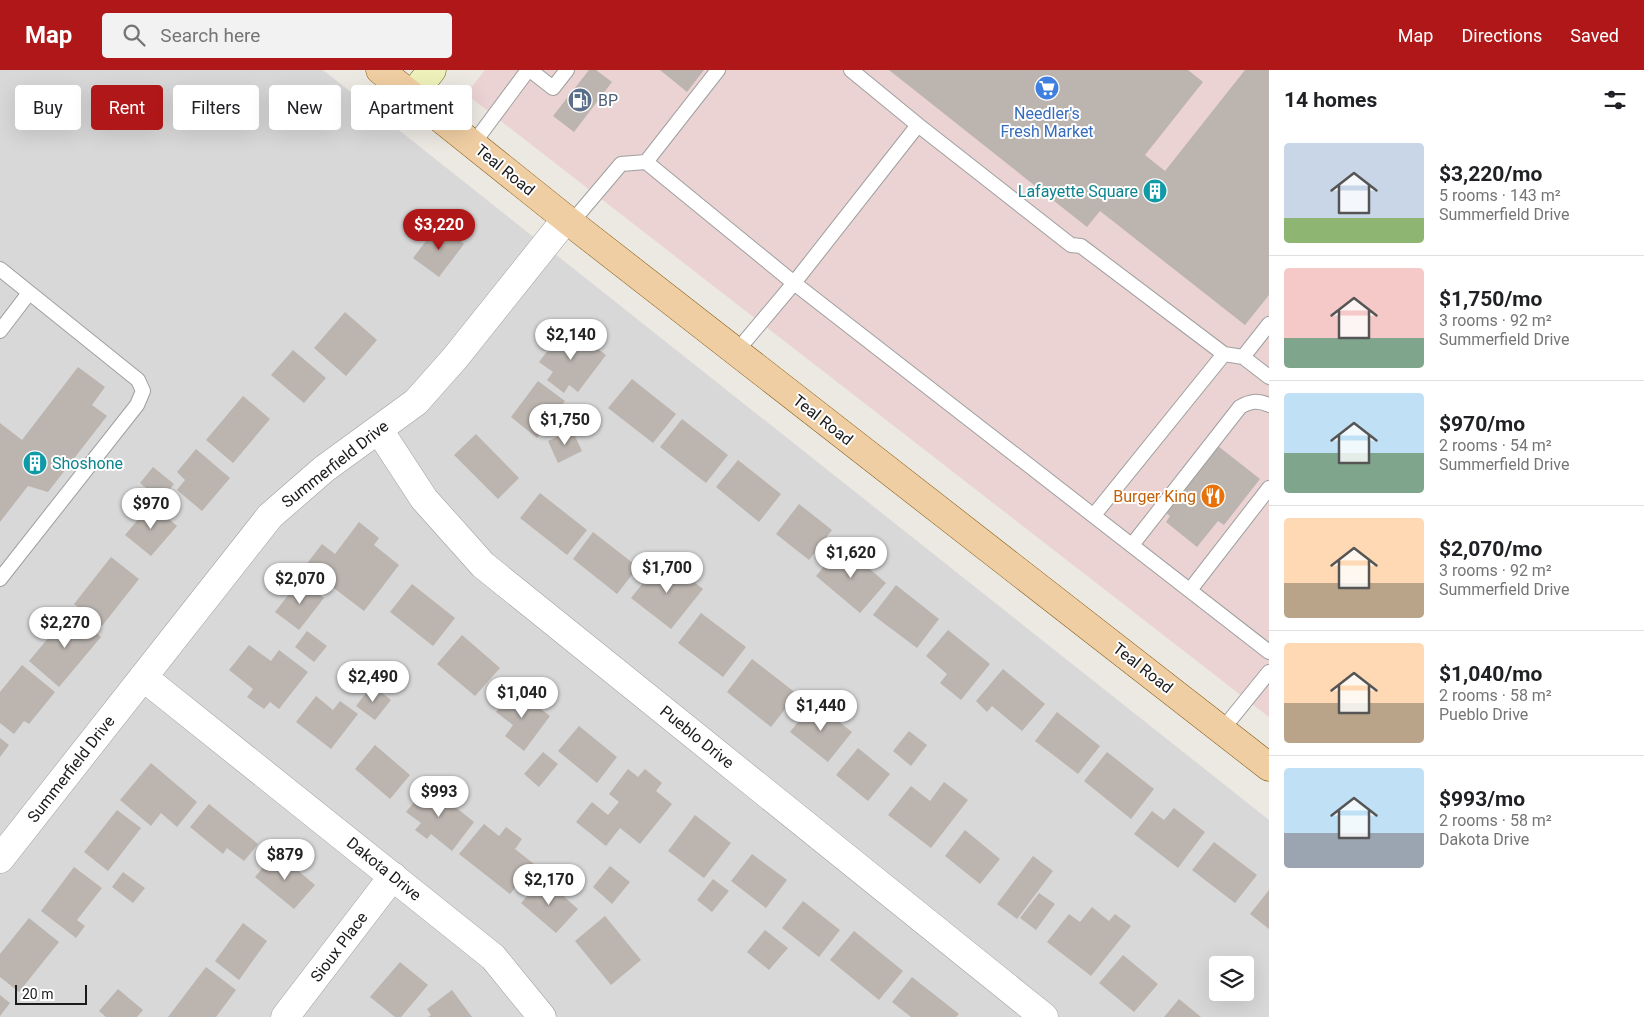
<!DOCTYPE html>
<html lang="en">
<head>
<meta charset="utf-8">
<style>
  body { margin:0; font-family:Roboto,sans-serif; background:#f2f2f2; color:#202124; height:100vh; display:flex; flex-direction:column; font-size:19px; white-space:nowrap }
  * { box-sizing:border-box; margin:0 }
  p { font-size:16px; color:#757577 }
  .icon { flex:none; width:28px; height:28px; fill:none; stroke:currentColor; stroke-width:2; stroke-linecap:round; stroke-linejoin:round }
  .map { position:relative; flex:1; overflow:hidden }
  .drawer { display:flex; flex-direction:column; background:#fff; width:375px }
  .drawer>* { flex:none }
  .top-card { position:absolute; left:15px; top:15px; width:475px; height:45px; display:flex; gap:10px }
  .tools { position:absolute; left:1209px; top:886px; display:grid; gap:10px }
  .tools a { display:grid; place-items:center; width:45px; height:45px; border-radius:5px; background:#fff; box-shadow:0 5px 20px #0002; font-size:25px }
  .scale { position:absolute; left:15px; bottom:12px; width:72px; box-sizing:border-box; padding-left:5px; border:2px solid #1b1b1b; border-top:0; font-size:14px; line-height:18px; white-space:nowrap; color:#1b1b1b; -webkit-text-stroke:4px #fff; paint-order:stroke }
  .price { position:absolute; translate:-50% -42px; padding:0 11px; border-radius:18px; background:#fff; color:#222; font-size:16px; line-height:32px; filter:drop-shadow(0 1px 2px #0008) }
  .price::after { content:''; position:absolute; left:50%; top:30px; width:15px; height:11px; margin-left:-8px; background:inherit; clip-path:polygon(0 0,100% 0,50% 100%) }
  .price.active { background:#b01718; color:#fff }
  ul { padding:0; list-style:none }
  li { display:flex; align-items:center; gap:15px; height:125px; padding:0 15px }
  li+li { border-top:1px solid #e0e0e0 }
  li span { display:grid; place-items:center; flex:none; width:140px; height:100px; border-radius:5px; color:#555 }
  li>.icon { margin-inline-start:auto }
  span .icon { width:60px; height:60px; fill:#fffc; stroke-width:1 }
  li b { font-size:21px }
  h2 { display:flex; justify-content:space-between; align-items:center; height:60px; padding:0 15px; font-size:21px }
  .tag { padding:0 18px; border-radius:5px; background:#fff; box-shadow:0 5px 20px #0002; font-size:18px; line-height:45px }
  .tag.active { background:#b01718; color:#fff }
  header { display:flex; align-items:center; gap:30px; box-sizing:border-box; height:70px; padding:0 25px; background:#b01718; color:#fff }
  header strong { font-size:24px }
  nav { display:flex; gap:28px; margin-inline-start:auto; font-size:18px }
  .search { width:350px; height:45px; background:#f2f2f2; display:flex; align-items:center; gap:12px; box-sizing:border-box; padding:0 18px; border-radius:5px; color:#757577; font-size:19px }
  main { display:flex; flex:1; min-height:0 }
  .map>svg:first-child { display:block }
</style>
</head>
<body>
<header>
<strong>Map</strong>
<div class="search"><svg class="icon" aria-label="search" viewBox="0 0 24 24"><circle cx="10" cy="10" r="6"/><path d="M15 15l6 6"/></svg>Search here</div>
<nav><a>Map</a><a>Directions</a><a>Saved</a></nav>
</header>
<main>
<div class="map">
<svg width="1269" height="947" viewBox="0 0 1269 947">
  <rect width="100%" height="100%" fill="#ece8e2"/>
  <path fill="#d9d8d8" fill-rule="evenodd" d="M0 0H323L1269 750V947H0ZM1218 895H1245V922H1218Z"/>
  <path fill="#ebd3d3" d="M485 0H1269V647L466 24Z"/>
  <path fill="#bbb4af" d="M589 0H596L612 12 574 62 553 46Z
    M660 0H704L687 22Z
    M889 0H1188L1203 12 1145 85 1165 101 1245 0H1269V225L1245 255 1100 141 1087 157Z
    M439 154 464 174 439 207 413 188Z
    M345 242 377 270 346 306 314 278Z
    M567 256 606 285 578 322 569 315 564 323 547 310 553 302 539 292Z
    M293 280 326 308 304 333 271 305Z
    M78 297 105 317 92 335 107 346 48 422 28 416 0 452V353L22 370Z
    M632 309 676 344 653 373 608 338Z
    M538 311 565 331 537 368 511 347Z
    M243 326 270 349 233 393 206 370Z
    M682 349 728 385 706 413 660 377Z
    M572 360 582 381 558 393 548 371Z
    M476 364 519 408 498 429 454 385Z
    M1218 376 1260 409 1224 455 1218 451 1197 477 1166 452 1170 446 1165 442Z
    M196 379 230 408 202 441 177 420 185 410 177 402Z
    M738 390 781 424 759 452 716 417Z
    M153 397 174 414 161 430 140 413Z
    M540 423 587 460 567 485 520 448Z
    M151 434 177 456 151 486 125 465Z
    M799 434 832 460 809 490 776 464Z
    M359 452 379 468 374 475 399 495 364 541 305 496 322 474 335 484Z
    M593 462 638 497 617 524 573 489Z
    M842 475 886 513 860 543 816 506Z
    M111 487 139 509 102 556 74 534Z
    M663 488 703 519 671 559 631 528Z
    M300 510 324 528 299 560 275 542Z
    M412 514 455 548 433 576 390 542Z
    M896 515 939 549 917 578 873 545Z
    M71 541 101 567 59 617 29 591Z
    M701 543 746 577 723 607 678 573Z
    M948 560 990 594 961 630 940 613 947 604 926 586Z
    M307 561 327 576 314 592 295 577Z
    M462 565 500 598 475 626 437 594Z
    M249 575 271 591 279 580 308 602 279 639 270 632 264 639 247 627 253 619 229 600Z
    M752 589 797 624 771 657 727 622Z
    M22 595 55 622 29 654 24 651 14 664 0 653V622Z
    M1003 599 1045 634 1022 661 992 636 987 642 976 631Z
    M372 615 391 630 375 650 356 636Z
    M513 618 550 646 524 681 505 666 513 655 496 642Z
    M316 626 333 640 340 631 358 644 331 679 296 652Z
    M814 632 852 662 828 692 790 662Z
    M1057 642 1100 676 1078 704 1035 671Z
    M579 656 617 687 597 713 558 681Z
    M909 661 927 675 911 696 893 681Z
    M0 668 9 675 0 687Z
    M375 675 410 705 390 729 355 699Z
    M858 678 890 704 868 731 836 705Z
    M543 682 558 694 539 717 524 704Z
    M1107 682 1154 719 1131 749 1084 711Z
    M151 693 197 732 177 757 161 743 151 756 120 730Z
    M628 699 638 707 645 699 662 713 656 721 672 734 640 774 620 758 606 776 576 752 592 732 608 745 619 732 609 724Z
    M944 712 968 730 931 778 888 745 911 716 930 731Z
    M428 715 474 752 452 781 431 764 427 769 415 760 421 753 406 742Z
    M209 734 258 774 244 791 227 778 223 784 190 757Z
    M1174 738 1205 762 1178 798 1134 764 1152 741 1164 750Z
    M117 740 141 758 108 801 84 782Z
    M695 745 731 773 704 808 668 781Z
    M484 754 499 766 506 757 522 769 515 779 534 794 510 824 459 784Z
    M965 760 1000 789 980 814 945 786Z
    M1214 772 1257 805 1235 833 1192 800Z
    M276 782 315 815 294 839 255 807Z
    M752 784 787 810 766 838 731 811Z
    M1033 786 1053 801 1017 849 997 834Z
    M610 796 630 812 612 834 593 817Z
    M74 797 102 818 77 850 85 856 76 868 41 841Z
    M123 802 145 818 133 833 112 817Z
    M543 808 578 839 556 863 521 833Z
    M713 809 729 821 712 842 697 830Z
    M1269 820V859L1250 844Z
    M1039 823 1055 834 1036 860 1020 848Z
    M803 831 840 860 819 887 782 858Z
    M1092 837 1109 851 1115 844 1131 856 1091 906 1047 872 1069 844 1080 852Z
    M605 846 641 890 611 915 575 871Z
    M29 848 59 872 19 922 0 907V884Z
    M243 853 267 871 239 910 215 891Z
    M765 860 788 878 769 900 747 882Z
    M854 861 903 901 879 930 830 890Z
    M1123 885 1158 914 1134 942 1099 913Z
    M400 892 428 915 401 947H395L370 927Z
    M206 897 236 920 216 947H168Z
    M912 907 959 944 956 947H911L892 932Z
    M118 919 143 940 137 947H106L99 941Z
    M452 920 472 947H428L431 945 427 939Z
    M0 925 10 933 0 946Z
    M1179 929 1201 947H1164Z"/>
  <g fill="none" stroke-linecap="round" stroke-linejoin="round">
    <defs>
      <path id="lane" d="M530 0 553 18 567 0
        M851 0 918 55 1071 175 1081 176 1224 284 1243 287
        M473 74 528 0
        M646 92 794 213 1269 582
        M571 153 621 94 646 92 718 0
        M0 199 138 310 143 321 137 335 0 509
        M1269 254 1243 287 1269 307
        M0 261 29 223
        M736 282 794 213 918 55
        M1094 445 1224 284
        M1132 475 1240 337C1250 331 1258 330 1269 335
        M1190 520 1269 418
        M1222 660 1269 602"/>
      <path id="street" d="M379 360 424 429 483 495 1044 947
        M143 607 493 887 542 947
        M0 789 270 446 324 399 416 332 455 288 566 149
        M285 947 393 806"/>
      <path id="secondary" d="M412 25 432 0"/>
      <path id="primary" d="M380 0 571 153 1269 697"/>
    </defs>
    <use href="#lane" stroke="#9f9f9f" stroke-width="16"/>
    <use href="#street" stroke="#9f9f9f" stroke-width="29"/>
    <use href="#secondary" stroke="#5b6411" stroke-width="29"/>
    <use href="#primary" stroke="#825b11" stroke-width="29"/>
    <use href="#lane" stroke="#fff" stroke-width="14"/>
    <use href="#street" stroke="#fff" stroke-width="28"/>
    <use href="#secondary" stroke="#eff1bb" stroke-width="28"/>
    <use href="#primary" stroke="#f0cea3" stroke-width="28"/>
  </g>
  <defs>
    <symbol id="supermarket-disc" viewBox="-11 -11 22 22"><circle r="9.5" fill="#3f7fe0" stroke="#fff"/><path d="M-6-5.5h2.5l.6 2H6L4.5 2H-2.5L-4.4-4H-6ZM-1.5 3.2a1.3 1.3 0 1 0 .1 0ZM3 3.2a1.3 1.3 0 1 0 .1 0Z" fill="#fff"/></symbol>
    <symbol id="fuel-disc" viewBox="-11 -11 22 22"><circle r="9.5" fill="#5c6f8a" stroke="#fff"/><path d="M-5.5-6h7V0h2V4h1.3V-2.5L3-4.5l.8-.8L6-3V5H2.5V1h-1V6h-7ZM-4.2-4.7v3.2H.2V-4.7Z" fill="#fff"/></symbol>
    <symbol id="building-disc" viewBox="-11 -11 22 22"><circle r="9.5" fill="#0f9aa8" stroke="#fff"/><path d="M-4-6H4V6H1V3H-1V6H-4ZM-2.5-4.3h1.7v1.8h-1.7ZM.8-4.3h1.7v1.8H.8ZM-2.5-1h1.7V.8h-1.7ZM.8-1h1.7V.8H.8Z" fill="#fff"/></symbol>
    <symbol id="restaurant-disc" viewBox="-11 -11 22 22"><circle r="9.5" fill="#e8710a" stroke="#fff"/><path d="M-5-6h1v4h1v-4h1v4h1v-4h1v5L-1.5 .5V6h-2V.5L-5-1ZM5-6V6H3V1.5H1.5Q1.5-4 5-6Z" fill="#fff"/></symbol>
  </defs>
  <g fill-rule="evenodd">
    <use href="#supermarket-disc" x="1033" y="4" width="28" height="28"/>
    <use href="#fuel-disc" x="566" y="16" width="28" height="28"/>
    <use href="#building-disc" x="1141" y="107" width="28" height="28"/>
    <use href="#building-disc" x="21" y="379" width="28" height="28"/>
    <use href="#restaurant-disc" x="1199" y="412" width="28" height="28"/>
  </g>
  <g text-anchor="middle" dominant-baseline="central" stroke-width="4" stroke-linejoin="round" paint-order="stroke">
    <g font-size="16" fill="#4e5e75" stroke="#fff" text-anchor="start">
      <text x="598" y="30">BP</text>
    </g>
    <g font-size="16" fill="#366cbe" stroke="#fff">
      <text x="1047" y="43">Needler's<tspan x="1047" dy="18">Fresh Market</tspan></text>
    </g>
    <g font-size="16" fill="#1b1b1b" stroke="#fff">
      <text transform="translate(505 100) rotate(39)">Teal Road</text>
      <text transform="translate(823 350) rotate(38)">Teal Road</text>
      <text transform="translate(335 394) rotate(-38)">Summerfield Drive</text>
      <text transform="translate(1143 598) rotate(38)">Teal Road</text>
      <text transform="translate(697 667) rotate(39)">Pueblo Drive</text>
      <text transform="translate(71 699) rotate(-52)">Summerfield Drive</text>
      <text transform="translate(384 799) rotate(39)">Dakota Drive</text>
      <text transform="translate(339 877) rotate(-53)">Sioux Place</text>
    </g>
    <g font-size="16" fill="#0d838f" stroke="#fff" text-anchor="end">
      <text x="1138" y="121">Lafayette Square</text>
      <text x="52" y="393" text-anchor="start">Shoshone</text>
    </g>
    <g font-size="16" fill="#c56008" stroke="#fff" text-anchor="end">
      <text x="1196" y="426">Burger King</text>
    </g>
  </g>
</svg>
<div class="tools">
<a><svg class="icon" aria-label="layers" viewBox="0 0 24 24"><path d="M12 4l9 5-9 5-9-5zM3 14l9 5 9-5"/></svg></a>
</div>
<div class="scale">20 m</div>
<b class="price active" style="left:439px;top:181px">$3,220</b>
<b class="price" style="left:571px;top:291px">$2,140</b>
<b class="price" style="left:565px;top:376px">$1,750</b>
<b class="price" style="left:151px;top:460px">$970</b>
<b class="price" style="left:851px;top:509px">$1,620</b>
<b class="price" style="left:667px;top:524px">$1,700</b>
<b class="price" style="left:300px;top:535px">$2,070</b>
<b class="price" style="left:65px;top:579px">$2,270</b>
<b class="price" style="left:373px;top:633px">$2,490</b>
<b class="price" style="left:522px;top:649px">$1,040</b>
<b class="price" style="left:821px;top:662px">$1,440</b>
<b class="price" style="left:439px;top:748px">$993</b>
<b class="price" style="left:285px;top:811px">$879</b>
<b class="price" style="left:549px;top:836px">$2,170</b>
<div class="top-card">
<a class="tag">Buy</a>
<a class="tag active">Rent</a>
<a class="tag">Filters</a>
<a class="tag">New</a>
<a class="tag">Apartment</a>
</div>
</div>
<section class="drawer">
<h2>14 homes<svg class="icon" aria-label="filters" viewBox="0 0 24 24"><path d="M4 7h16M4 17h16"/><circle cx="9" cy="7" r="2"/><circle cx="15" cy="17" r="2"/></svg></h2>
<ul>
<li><span style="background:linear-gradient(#c9d6e8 75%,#8fb573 0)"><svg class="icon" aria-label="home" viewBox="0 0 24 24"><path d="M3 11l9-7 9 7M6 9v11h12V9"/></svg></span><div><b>$3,220/mo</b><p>5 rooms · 143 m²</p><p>Summerfield Drive</p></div></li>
<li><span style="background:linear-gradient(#f6c9c9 70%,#7fa58c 0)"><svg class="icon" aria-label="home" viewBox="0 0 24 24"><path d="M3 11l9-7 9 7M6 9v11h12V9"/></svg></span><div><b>$1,750/mo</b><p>3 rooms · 92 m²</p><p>Summerfield Drive</p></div></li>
<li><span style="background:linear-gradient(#bfe0f5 60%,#7fa58c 0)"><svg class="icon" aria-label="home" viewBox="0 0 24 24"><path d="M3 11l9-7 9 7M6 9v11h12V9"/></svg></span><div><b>$970/mo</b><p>2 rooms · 54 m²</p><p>Summerfield Drive</p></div></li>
<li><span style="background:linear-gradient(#ffd9b3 65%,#b9a48a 0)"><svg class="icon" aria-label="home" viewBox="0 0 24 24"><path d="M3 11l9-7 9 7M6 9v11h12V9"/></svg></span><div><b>$2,070/mo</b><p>3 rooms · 92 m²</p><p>Summerfield Drive</p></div></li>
<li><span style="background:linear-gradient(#ffd9b3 60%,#b9a48a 0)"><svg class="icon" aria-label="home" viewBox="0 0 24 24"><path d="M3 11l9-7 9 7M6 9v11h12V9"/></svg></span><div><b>$1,040/mo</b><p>2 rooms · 58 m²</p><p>Pueblo Drive</p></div></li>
<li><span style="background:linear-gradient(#bfe0f5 65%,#9aa5b1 0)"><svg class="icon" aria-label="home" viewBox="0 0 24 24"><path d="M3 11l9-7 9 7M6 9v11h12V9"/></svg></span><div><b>$993/mo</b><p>2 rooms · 58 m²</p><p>Dakota Drive</p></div></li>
</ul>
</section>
</main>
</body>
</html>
